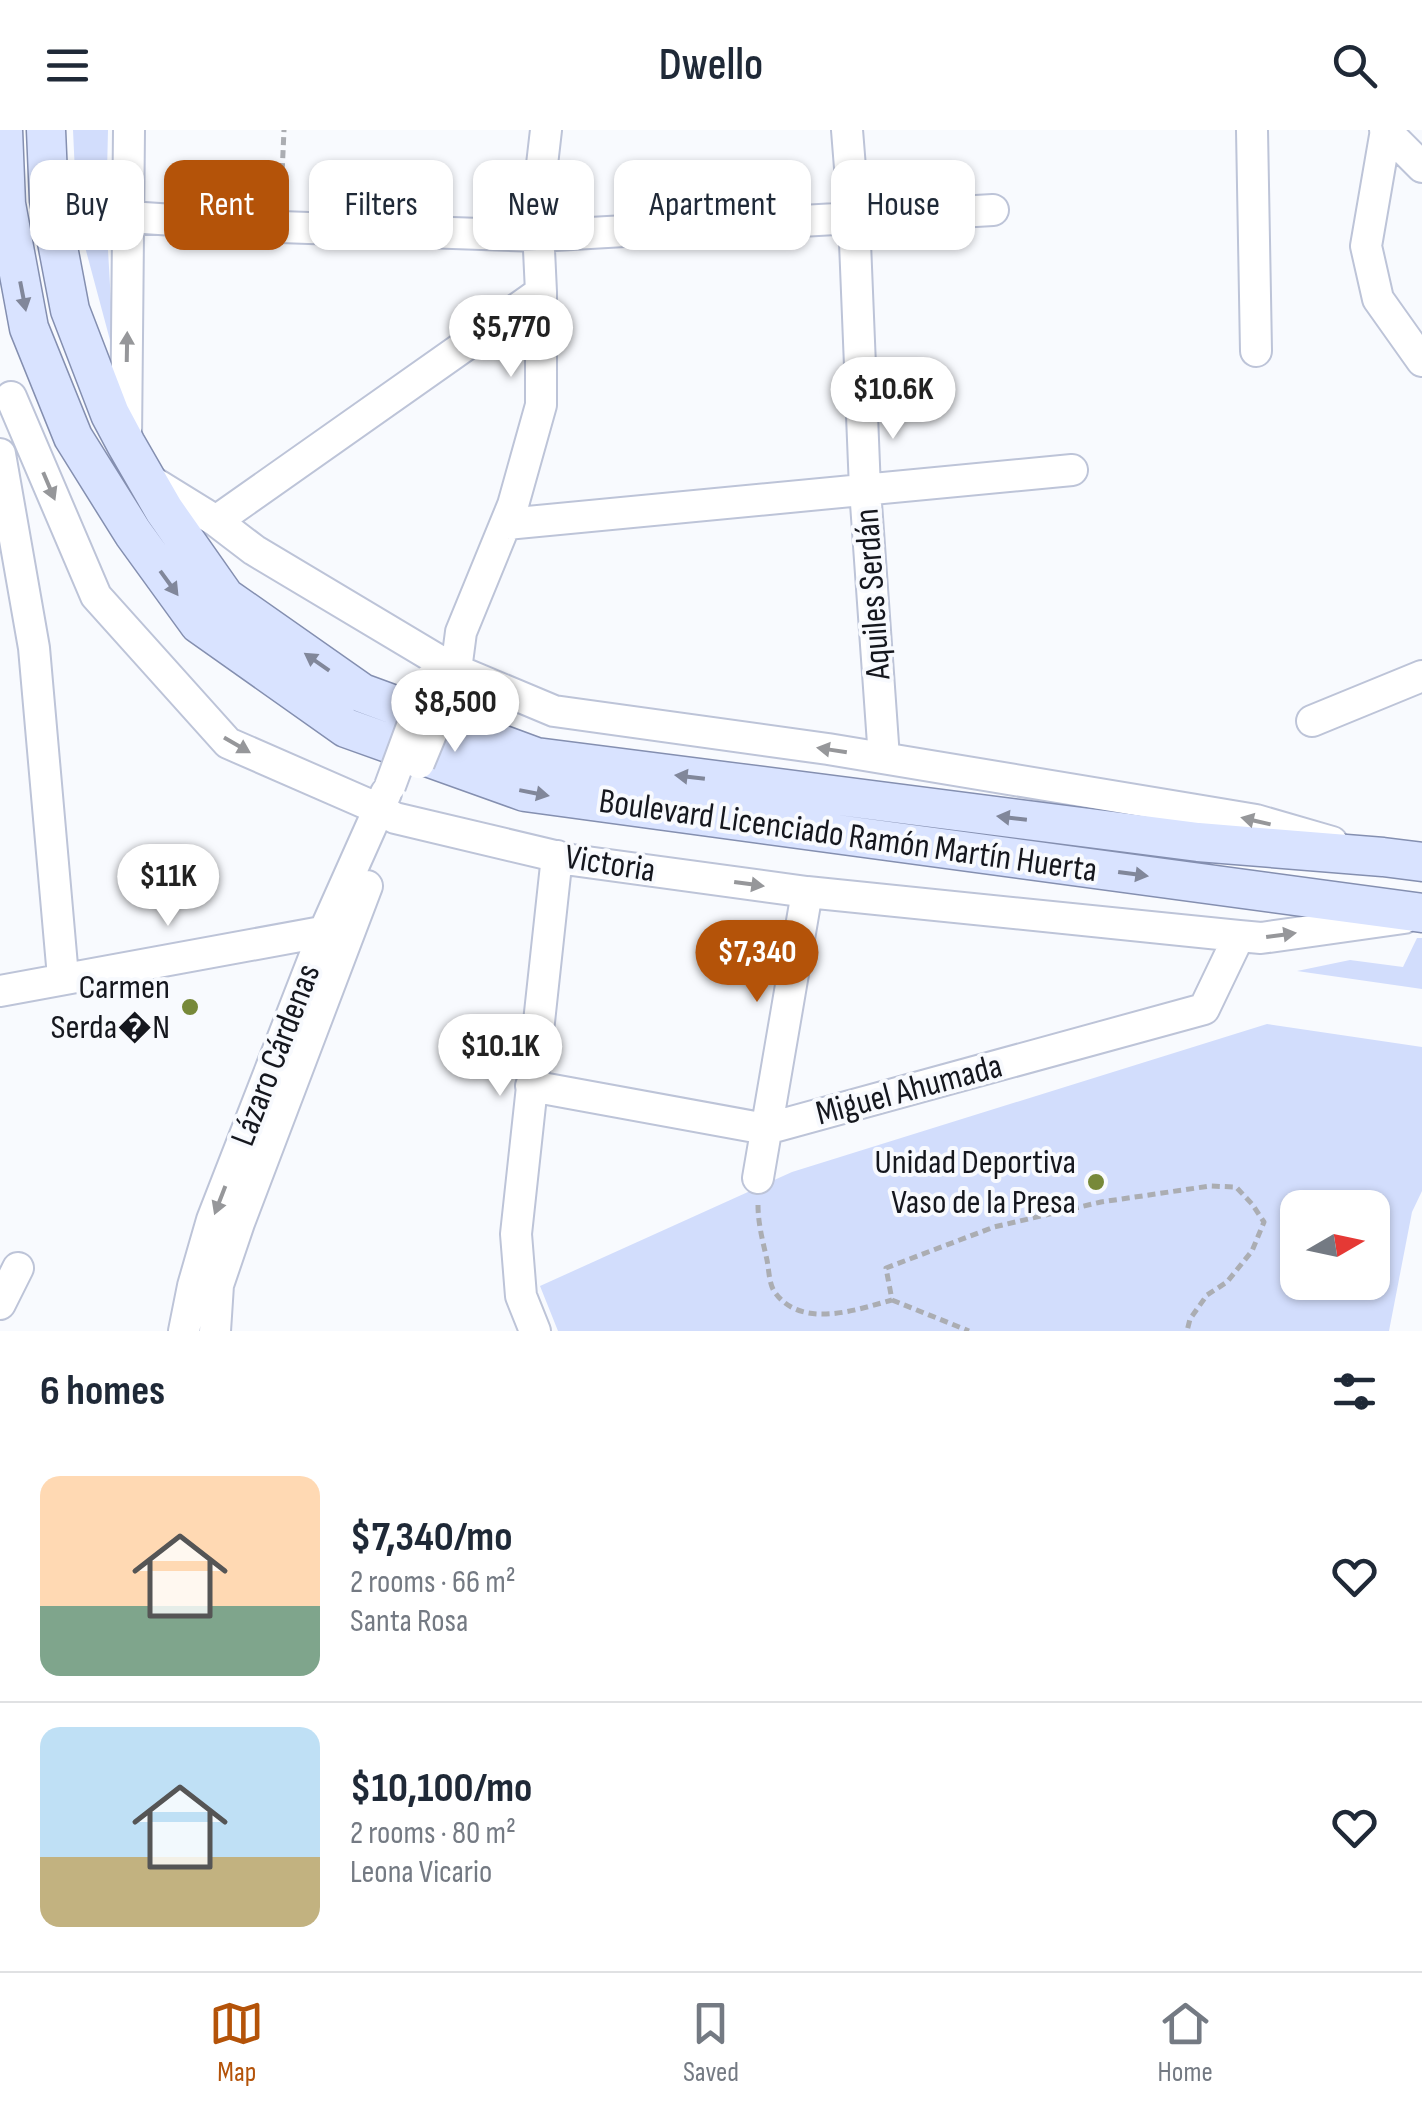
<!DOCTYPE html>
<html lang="en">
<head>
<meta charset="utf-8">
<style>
  body { margin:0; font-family:"Sofia Sans Condensed",sans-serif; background:#f6f6f7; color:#1f2937; height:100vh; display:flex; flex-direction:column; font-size:38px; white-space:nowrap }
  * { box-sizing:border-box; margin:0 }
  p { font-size:32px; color:#747a83 }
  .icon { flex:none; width:55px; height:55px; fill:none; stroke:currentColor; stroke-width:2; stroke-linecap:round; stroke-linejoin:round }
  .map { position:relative; height:1201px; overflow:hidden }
  .sheet { display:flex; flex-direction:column; background:#fff; flex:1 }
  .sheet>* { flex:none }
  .hud { position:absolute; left:30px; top:30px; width:1362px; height:90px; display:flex; gap:20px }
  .needle { width:65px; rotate:81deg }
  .controls { position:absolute; left:1280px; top:1060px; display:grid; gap:20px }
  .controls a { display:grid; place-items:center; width:110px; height:110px; border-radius:20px; background:#fff; box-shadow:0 2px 8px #0004; font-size:50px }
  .price { position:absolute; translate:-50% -85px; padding:0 22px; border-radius:35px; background:#fff; color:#222; font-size:32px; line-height:65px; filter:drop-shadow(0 2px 5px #0008) }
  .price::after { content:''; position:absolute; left:50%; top:60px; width:30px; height:22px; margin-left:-15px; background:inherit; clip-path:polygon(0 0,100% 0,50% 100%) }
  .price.active { background:#b45309; color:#fff }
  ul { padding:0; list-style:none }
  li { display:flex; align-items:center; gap:30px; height:250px; padding:0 40px }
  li+li { border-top:2px solid #e0e1e3 }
  li span { display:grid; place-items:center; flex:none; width:280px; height:200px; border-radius:20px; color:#555 }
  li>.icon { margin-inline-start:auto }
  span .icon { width:120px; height:120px; fill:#fffc; stroke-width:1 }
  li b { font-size:42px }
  h2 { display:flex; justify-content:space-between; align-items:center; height:120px; padding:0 40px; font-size:42px }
  .chip { padding:0 35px; border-radius:20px; background:#fff; box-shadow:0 2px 8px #0004; font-size:35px; line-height:90px }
  .chip.active { background:#b45309; color:#fff }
  header { display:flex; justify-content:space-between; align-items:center; height:130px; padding:0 40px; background:#fff; font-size:45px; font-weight:600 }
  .menu { display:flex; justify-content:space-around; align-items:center; height:140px; border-top:2px solid #e0e1e3; background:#fff; font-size:28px; color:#747a83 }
  .menu a { display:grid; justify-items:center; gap:5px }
  .menu .active { color:#b45309 }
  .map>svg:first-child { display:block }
</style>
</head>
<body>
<header><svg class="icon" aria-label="menu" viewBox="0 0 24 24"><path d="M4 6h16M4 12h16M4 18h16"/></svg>Dwello<svg class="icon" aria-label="search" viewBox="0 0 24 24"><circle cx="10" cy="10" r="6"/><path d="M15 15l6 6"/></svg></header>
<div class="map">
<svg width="1422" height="1201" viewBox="0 0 1422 1201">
  <rect width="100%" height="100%" fill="#f8fafe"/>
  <path fill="#d2ddfc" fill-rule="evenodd" d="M73 0H108L106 85 114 225 77 87Z
    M1417 808H1422V859L1297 841 1350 830 1403 837Z
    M1267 894 1422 917V1061L1412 1082 1389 1201H558L540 1156 792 1042ZM1298 1078H1372V1152H1298Z"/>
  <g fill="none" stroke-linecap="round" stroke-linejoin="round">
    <defs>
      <path id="minor" d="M847 0 854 88 865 359 884 628
        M1252 0 1256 221
        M1385 0 1422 37
        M1386 0 1366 116 1378 169 1422 231
        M129 87 280 97 538 106 993 80
        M11 267 96 466 228 613 379 679 395 688 572 730 807 762 1239 806 1261 808 1404 788
        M126 311 129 0
        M0 324 34 518 63 847
        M148 349 216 391 254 420 438 530 456 540 554 581 828 619 1190 679 1256 690 1332 712
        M216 391 541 162
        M506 394 1072 340
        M451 555 456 540 461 502 513 375 541 275V162L537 78 546 0
        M1312 591 1422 546
        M0 861 338 799
        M531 956 766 999 1204 879 1239 806
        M758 1048 807 762
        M0 1174 18 1138
        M184 1201 193 1156 212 1090 324 802 386 663
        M215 1201 218 1155 239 1093 367 756
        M535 1201 521 1166 516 1104 557 726"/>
      <path id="major" d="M3 0 6 74 29 198 73 307 133 403 199 494 346 598 525 662 1422 783
        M46 0 49 70 70 180 110 284 126 314 164 380 225 467 362 563 536 627 1198 712 1383 727 1422 732"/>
    </defs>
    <use href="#minor" stroke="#bdc4d8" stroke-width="34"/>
    <use href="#major" stroke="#848fb0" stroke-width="41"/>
    <path stroke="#abadb2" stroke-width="5" stroke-dasharray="8 5" stroke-linecap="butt" d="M281 67 284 0
      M758 1075C758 1094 763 1112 767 1130 769 1140 769 1153 774 1161 800 1200 856 1180 892 1170L886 1138 994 1097 1101 1072 1210 1056 1236 1057 1252 1074 1264 1092 1252 1121 1227 1152 1207 1165 1190 1189 1187 1201
      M892 1170 969 1201"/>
    <use href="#minor" stroke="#fff" stroke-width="30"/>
    <use href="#major" stroke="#d9e3ff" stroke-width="38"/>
    <defs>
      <path id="minor-bridge" d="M419 633 448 563
        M390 656 429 550"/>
    </defs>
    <use href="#minor-bridge" stroke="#bdc4d8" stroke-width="34" stroke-linecap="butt"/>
    <use href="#minor-bridge" stroke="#fff" stroke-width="30"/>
  </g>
  <defs><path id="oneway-solid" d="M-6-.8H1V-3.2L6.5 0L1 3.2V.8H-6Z" transform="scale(2.5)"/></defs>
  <g fill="#81879a">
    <use href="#oneway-solid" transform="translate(23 166) rotate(79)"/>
    <use href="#oneway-solid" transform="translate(169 453) rotate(54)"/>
    <use href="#oneway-solid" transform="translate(317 532) rotate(-145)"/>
    <use href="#oneway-solid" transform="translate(690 647) rotate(-173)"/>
    <use href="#oneway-solid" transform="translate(534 663) rotate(11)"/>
    <use href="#oneway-solid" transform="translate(1012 688) rotate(-173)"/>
    <use href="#oneway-solid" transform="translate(1133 744) rotate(8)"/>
  </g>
  <g fill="#96979a">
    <use href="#oneway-solid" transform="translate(127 217) rotate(-89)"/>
    <use href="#oneway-solid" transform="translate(49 356) rotate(67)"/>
    <use href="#oneway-solid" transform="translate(237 615) rotate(30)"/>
    <use href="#oneway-solid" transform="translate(832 620) rotate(-171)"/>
    <use href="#oneway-solid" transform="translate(1256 691) rotate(-167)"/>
    <use href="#oneway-solid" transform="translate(749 754) rotate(8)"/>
    <use href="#oneway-solid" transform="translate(1281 805) rotate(-8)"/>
    <use href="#oneway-solid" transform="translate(220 1070) rotate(111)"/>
  </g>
  <g fill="#778939" stroke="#f8fafe" stroke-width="4">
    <circle cx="190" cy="877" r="10"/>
    <circle cx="1096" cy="1052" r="10"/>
  </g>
  <g text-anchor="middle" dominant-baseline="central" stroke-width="8" stroke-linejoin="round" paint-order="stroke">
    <g font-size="35" fill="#15171e" stroke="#f8fafe">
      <text transform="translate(873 464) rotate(-94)">Aquiles Serdán</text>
      <text transform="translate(848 706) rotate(8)">Boulevard Licenciado Ramón Martín Huerta</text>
      <text transform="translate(610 734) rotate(9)">Victoria</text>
      <text transform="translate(276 925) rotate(-69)">Lázaro Cárdenas</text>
      <text transform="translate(909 960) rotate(-15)">Miguel Ahumada</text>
    </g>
    <g font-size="35" fill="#15171e" stroke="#f8fafe" text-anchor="end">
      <text x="170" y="857">Carmen<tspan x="170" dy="40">Serda�N</tspan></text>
      <text x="1076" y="1032">Unidad Deportiva<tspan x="1076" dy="40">Vaso de la Presa</tspan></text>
    </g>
  </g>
</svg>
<div class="controls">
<a><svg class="needle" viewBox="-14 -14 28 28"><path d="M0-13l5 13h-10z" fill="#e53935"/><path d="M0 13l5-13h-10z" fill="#747a83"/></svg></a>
</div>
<b class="price" style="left:511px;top:250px">$5,770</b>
<b class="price" style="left:893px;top:312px">$10.6K</b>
<b class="price" style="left:455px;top:625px">$8,500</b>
<b class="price" style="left:168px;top:799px">$11K</b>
<b class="price active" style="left:757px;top:875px">$7,340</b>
<b class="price" style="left:500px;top:969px">$10.1K</b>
<div class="hud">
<a class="chip">Buy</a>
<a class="chip active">Rent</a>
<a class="chip">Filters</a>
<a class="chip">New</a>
<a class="chip">Apartment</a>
<a class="chip">House</a>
</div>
</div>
<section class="sheet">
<h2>6 homes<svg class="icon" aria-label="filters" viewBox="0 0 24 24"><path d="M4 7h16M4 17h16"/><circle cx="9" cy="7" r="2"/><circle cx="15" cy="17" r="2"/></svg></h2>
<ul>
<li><span style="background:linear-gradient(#ffd9b3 65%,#7fa58c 0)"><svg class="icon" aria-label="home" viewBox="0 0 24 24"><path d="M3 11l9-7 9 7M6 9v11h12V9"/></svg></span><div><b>$7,340/mo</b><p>2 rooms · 66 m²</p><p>Santa Rosa</p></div><svg class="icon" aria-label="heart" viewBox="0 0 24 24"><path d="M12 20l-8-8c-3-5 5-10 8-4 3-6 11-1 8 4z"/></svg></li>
<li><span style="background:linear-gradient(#bfe0f5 65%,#c2b280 0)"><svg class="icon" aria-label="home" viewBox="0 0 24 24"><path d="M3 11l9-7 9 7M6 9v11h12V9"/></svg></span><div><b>$10,100/mo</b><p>2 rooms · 80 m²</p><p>Leona Vicario</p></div><svg class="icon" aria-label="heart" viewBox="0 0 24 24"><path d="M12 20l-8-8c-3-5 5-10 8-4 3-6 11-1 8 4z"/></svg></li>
</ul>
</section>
<nav class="menu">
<a class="active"><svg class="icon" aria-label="map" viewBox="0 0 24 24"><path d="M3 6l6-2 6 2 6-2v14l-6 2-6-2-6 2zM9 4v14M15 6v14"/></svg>Map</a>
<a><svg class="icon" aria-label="saved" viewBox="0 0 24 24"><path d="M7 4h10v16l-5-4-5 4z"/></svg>Saved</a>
<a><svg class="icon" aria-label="home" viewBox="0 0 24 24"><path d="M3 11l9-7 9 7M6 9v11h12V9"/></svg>Home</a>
</nav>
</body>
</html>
